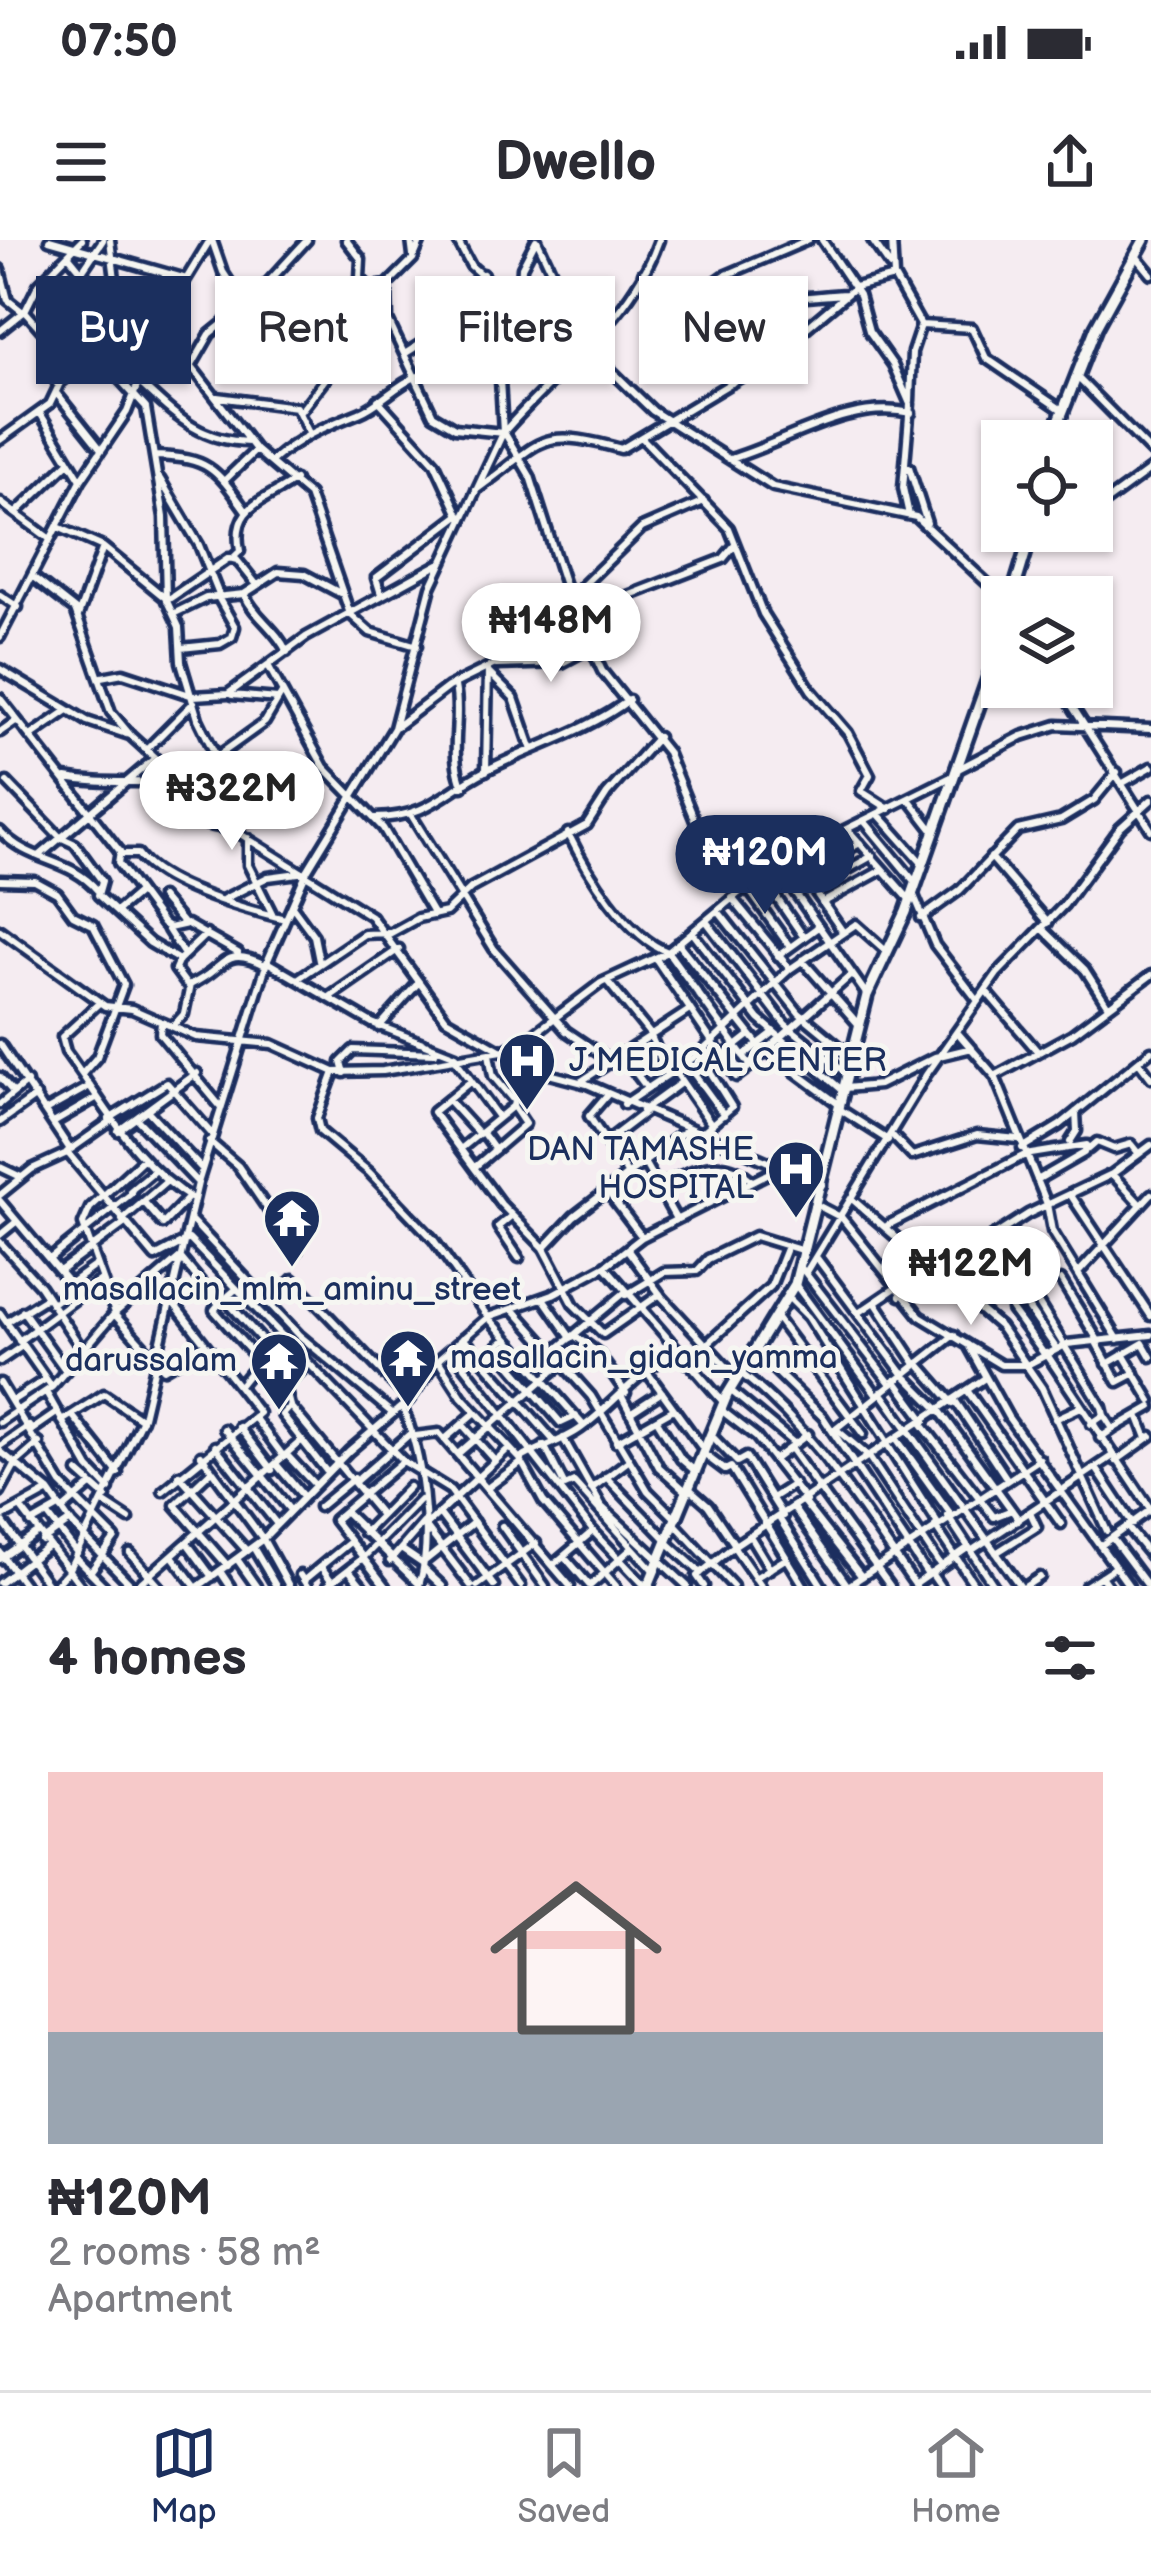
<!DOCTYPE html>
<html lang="en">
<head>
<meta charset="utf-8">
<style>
  body { margin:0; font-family:"Balsamiq Sans",sans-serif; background:#f7f7f7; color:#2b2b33; height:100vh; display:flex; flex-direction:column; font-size:45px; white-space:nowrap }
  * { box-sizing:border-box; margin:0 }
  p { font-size:39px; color:#7c7c81 }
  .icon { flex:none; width:66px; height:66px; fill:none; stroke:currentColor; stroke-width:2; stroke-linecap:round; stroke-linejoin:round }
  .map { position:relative; height:1346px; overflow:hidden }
  .side { display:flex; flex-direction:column; background:#fff; flex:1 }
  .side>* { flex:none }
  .top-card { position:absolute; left:36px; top:36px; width:1080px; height:108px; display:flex; gap:24px }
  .controls { position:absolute; left:981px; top:180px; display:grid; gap:24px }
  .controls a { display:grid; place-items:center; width:132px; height:132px; border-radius:0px; background:#fff; box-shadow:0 3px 9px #0004; font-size:60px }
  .price { position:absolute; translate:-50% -102px; padding:0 27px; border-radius:42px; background:#fff; color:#222; font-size:39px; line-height:78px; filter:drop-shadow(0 3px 6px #0008) }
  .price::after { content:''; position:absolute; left:50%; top:72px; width:36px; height:27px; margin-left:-18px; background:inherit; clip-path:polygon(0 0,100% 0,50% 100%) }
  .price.active { background:#1b2f5e; color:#fff }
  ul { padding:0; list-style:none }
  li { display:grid; align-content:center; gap:24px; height:636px; padding:0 48px }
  li span { display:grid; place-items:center; height:372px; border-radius:0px; color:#555 }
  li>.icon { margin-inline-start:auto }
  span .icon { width:216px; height:216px; fill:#fffc; stroke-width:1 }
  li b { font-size:51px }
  h2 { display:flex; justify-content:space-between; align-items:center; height:144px; padding:0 48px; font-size:51px }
  .pill { padding:0 42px; border-radius:0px; background:#fff; box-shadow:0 3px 9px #0004; font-size:42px; line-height:108px }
  .pill.active { background:#1b2f5e; color:#fff }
  .status { display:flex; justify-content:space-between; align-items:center; height:84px; padding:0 60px; background:#fff; direction:ltr }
  .status svg { height:33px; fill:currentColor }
  header { display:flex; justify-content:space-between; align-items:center; height:156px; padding:0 48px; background:#fff; font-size:54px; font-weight:700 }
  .tab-bar { display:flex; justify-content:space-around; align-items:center; height:168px; border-top:3px solid #e1e1e2; background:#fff; font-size:33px; color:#7c7c81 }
  .tab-bar a { display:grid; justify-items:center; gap:6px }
  .tab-bar .active { color:#1b2f5e }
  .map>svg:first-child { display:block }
</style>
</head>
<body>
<div class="status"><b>07:50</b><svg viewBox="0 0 49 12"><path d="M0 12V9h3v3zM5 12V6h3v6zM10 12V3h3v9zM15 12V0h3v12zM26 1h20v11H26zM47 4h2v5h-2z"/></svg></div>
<header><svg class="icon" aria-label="menu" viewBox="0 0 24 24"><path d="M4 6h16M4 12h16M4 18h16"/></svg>Dwello<svg class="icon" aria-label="share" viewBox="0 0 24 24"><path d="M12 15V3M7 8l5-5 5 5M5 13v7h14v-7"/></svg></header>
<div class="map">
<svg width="1151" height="1346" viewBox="0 0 1151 1346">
  <rect width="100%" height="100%" fill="#f5ecf1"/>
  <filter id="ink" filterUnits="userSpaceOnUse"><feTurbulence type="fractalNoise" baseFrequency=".00833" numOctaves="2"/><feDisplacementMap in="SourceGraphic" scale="24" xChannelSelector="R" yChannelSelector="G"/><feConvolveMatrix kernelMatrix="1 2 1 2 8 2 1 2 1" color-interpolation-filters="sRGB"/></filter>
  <g filter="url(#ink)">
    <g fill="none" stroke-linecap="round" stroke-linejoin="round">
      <defs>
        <path id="minor" d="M49 0 183 38
          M110 0 115 39 159 92
          M212 0 223 32 245 66
          M346 0 361 19 360 38 369 47
          M411 0 413 16
          M421 0 413 19 387 45 388 80 433 175 455 188 503 193C555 132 632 79 659 0
          M457 0 471 26 518 67
          M537 0 587 107 653 171 773 247 916 277 1002 357
          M822 0 859 55 869 91 893 125 910 164 903 248 909 275
          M872 0 890 26
          M892 0 894 37 921 85 972 88 986 118 1062 170
          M69 16 150 115
          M1137 17 1151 34
          M0 29 8 60 23 72
          M643 33 673 72 724 36 808 0
          M724 36C772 66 793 57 846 54
          M263 47 276 62 294 63 308 81 364 48 387 45
          M133 59 170 34
          M54 60 76 40 103 0
          M25 71 45 94 57 144
          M673 72 712 112 732 143
          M161 87 256 210 309 255 350 374 370 392 417 406
          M0 91 25 71 38 45 82 0
          M406 113 454 83 466 48 483 34
          M85 123 112 131 146 168 164 277 166 359 179 387 181 422 198 479 215 514 219 573
          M191 127 210 94 252 60 307 0
          M1078 138 1151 212
          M141 144C176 176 199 201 249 202
          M57 154 100 208
          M217 157 296 167 309 193
          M378 160 435 223 459 275
          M910 161 912 112 921 85
          M300 172 330 133 386 80
          M40 173 81 240
          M504 192 530 236 570 361 602 431 667 512 697 586 750 642
          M642 198 729 288 763 374 811 450 848 493 870 535 861 551 889 569
          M0 200 50 164 60 143 85 123 99 98 38 45
          M156 216C210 218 216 229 246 271
          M730 219C788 202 849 159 911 173
          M273 220C300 196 327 186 359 173 380 165 395 145 418 136
          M909 227 927 283
          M160 239 199 305 219 355
          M225 240 256 210
          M476 250C543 203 535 185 621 209L766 122 855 47 894 37
          M0 262 50 299
          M17 272 69 222
          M1092 272 1151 229
          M58 287 103 307 164 357
          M1029 300 1051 291
          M233 318 240 311C231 266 262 263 295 240
          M33 337 75 370 111 472 131 496 234 590 371 676 446 779 502 811 527 799 601 743 668 712 770 627 953 536
          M244 354C255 378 276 388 287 412
          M381 354 376 338 459 275
          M0 355 18 367
          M569 359 642 288 704 261
          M166 361 229 318 237 320 257 345
          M173 374 206 358 244 354 278 332 304 334 340 353
          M78 376 103 307
          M576 376 723 319 734 306
          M0 397 81 240 127 172 166 72 210 0
          M181 408 220 404 232 397 235 387 218 357
          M496 425 562 423 590 408
          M269 427 324 527 383 588 434 675
          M0 429 87 481 129 495
          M488 432 514 458 532 510
          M102 437 123 433 193 456 228 454 306 397 439 324
          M455 446C462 480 448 513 463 547
          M1060 447 1151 590
          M232 455 278 459
          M0 458 122 614H138C161 646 245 669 285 679
          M397 486 448 447 534 405 570 361
          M0 492 17 480
          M32 495 68 470
          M146 510 194 462
          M215 518 265 482 282 453
          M960 528 1022 496 1057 485 1151 489
          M486 531 488 429
          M66 538C102 545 132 540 168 543L208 585 234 590
          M7 542 60 597 75 604 102 641 98 655 150 703 179 720 175 729 189 748
          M1123 543 1151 527
          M909 559 932 589
          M410 573 494 709 566 791 609 820
          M879 575 921 622
          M375 578C428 577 443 553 485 531 532 507 586 492 629 460
          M865 582 914 641
          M0 591C29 623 70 618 97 650
          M849 591 910 660
          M568 593C587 632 627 697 668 712L750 825 851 735
          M248 598V625L272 673
          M120 611 118 623 163 684 169 688 187 684 238 713
          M39 616 155 518
          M791 617 843 692
          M991 617 1048 683
          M775 624 867 755
          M802 633 860 603
          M761 635 803 696
          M0 640 35 641 57 653 73 675 93 685 124 745 97 817 83 833
          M746 646 790 707
          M813 649 872 616
          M913 653 935 705 978 761
          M161 657 182 682
          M732 658 790 729
          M224 659 268 637 306 632
          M822 663 882 630
          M292 666 314 696 319 721
          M118 670 138 653
          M718 671 799 773 851 816
          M921 678 960 650 1018 590 1061 580 1094 560 1117 532
          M706 681 785 784 847 834
          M1042 688 1085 730 1108 766
          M0 690 105 766 132 769 196 797 272 804 334 832 383 831 502 811 530 829 587 844 822 945
          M168 690 184 715
          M692 692 759 779 842 850
          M389 694 418 678 446 672 471 648 587 585 607 554 658 497
          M678 703 765 813
          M778 716 818 687
          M656 719 736 837 752 825
          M179 720 206 694
          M802 720 859 785
          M267 722 372 783 456 816
          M299 738 364 694 388 693
          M608 742 650 794 667 834
          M986 751 1038 812
          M331 756 399 709
          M99 763 62 797 66 812C106 866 134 924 194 960
          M161 782 160 794 220 866
          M173 786 184 774 190 745C227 729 222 704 265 725
          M379 787 419 742
          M957 792 995 836 1047 964 1052 991 1118 1099
          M0 804 69 908
          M767 811 841 866
          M621 813 647 848
          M489 814 493 836 514 861
          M699 814 732 867 700 894
          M743 816 773 793
          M722 817 750 795
          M455 819 498 877
          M1139 822 1151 838
          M686 823 724 875
          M674 830 712 885
          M334 832 317 878 320 891 369 932 433 999 488 1077 584 1186
          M344 833 341 822 353 810 435 813
          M995 836 1072 794 1151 735
          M0 837 13 852
          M471 841 433 872 501 964 544 1008 574 1065 603 1094 660 1054
          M580 842 688 771
          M845 848 879 845 935 817 972 808
          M607 855 589 876 628 935
          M448 860 479 894
          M0 864 27 842
          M624 864 699 814 790 729 856 684 885 710
          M47 870 90 846
          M147 870 202 929
          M841 870 888 900
          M642 871 682 842
          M136 878 198 943
          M109 879 167 843 211 893
          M111 881 67 912 155 1017 189 999 403 1221 450 1250 521 1346
          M0 882 36 856
          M55 882 96 858
          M118 891 197 833
          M482 892 495 910
          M891 894 912 916 977 895 1018 899
          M209 901 238 926 297 1012
          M607 901 645 872
          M1070 902 1077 891 1076 872
          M463 907 513 866 515 856 538 832
          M1022 908 1060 885 1151 811
          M1089 909 1097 902 1114 909 1131 904 1139 914
          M644 922 676 979
          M476 926 525 884 513 866
          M0 927 21 937
          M1112 934 1138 962
          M658 948C689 930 723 912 752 941
          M130 951 155 930
          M607 951 642 997
          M1070 954 1151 1076
          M0 955 32 929 67 913
          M853 960 1000 1087 1042 1148 1107 1291
          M0 961 79 1055
          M144 962 163 984 189 957
          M817 965 842 978 920 1076 1001 1125H1027L1067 1104 1151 1095
          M511 976 498 987 519 1018
          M190 979 299 1095 392 1173
          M122 980 166 942
          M888 985 1025 915 1087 905 1084 913 1037 940
          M996 994 1102 1167 1104 1175 1091 1184
          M0 995 16 982
          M0 1002 40 1046 83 1111
          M544 1008 574 976 686 890
          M627 1009 662 1057 736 1137
          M52 1017 132 953
          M817 1018 903 1134 940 1171 1019 1280
          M605 1026 724 1163
          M61 1030 125 983
          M803 1030 890 1143
          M806 1032 926 835 997 734 1064 665 1120 588 1151 560
          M1079 1032 1151 954
          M1061 1040 1099 1102
          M71 1043 96 1025
          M795 1044 877 1155
          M626 1055 664 1032 697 1031 708 1019 755 996 804 1011
          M900 1056 1028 974 1112 934 1151 905
          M788 1057 808 1077 888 1203
          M543 1058 571 1098
          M270 1061 293 1039 409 1160
          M875 1062 916 1124
          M1024 1062 1056 1108
          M51 1064 74 1047
          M219 1064 236 1049
          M232 1067 294 1136
          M514 1070 591 1156 648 1251 676 1279
          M1012 1070 1044 1114
          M23 1071 66 1131
          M860 1072 894 1049
          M0 1073 52 1147
          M115 1073 83 984 90 968 143 919
          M115 1075 164 1129 205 1105
          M775 1076 863 1194
          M7 1082 47 1057
          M574 1095 598 1113 626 1153
          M463 1098 554 1201
          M19 1101 101 1040
          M1143 1103 1151 1117
          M1097 1104 1118 1142 1135 1133
          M968 1105 1008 1177 1129 1346
          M496 1108 561 1183 576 1176
          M451 1109 593 1291
          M753 1109 823 1177 928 1335
          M1046 1113 1151 1270
          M1123 1114 1151 1161
          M550 1115 624 1053
          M483 1119 506 1099
          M438 1120 462 1157 520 1219 543 1261 616 1346
          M0 1121 22 1106
          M686 1123 771 1046 787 1006
          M918 1123 953 1163
          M308 1124 285 1147 290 1166 380 1274
          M1107 1124 1143 1103
          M645 1129 704 1210
          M742 1134C816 1191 862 1271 916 1346
          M895 1140 925 1181
          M0 1143 61 1244 115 1298 91 1331
          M730 1150 795 1204
          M46 1152 89 1228 109 1249
          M881 1152 1020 1346
          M969 1153 1061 1284
          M622 1157 659 1227 687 1252
          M12 1161 46 1139
          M956 1162 1007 1239
          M290 1166 282 1175 327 1232
          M402 1166C422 1213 434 1296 419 1346
          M721 1170 756 1197 806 1261
          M630 1173 662 1152
          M72 1175 118 1233
          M1138 1175 1147 1198
          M254 1177 284 1217
          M1055 1179 1081 1167
          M657 1180 681 1219 695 1231
          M62 1181 104 1154 142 1180
          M0 1182 52 1147 115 1073 180 1017 219 1064 214 1070 259 1121 239 1146
          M921 1183 994 1277 1012 1270
          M462 1184 494 1220
          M239 1187 272 1230
          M224 1189 290 1270
          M836 1189 869 1217 941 1326
          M1113 1189 1151 1167
          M32 1190 58 1172
          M833 1191 954 1095
          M415 1196 439 1193 570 1346
          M712 1196 737 1222 746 1217 783 1276
          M563 1198 602 1267 687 1346
          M896 1198 950 1273
          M1100 1198 1113 1189 1104 1175
          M445 1199 476 1172
          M616 1202 674 1169
          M887 1204 938 1284
          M544 1205 565 1246 574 1242 653 1330
          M0 1206 29 1186
          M215 1206 276 1283
          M790 1208 890 1346
          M0 1211 49 1251 72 1284 132 1346
          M459 1213 559 1126
          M201 1215 263 1299 289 1346
          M287 1215 315 1245
          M705 1215 725 1230 731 1227 804 1346
          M520 1219C539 1207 562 1202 580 1189 614 1165 639 1129 676 1112
          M775 1219 808 1194
          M1116 1221 1151 1196
          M277 1225 303 1256
          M1096 1228 1133 1284
          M212 1230 175 1265 228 1326
          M78 1232 106 1257
          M179 1235 247 1311
          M606 1237 667 1300
          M356 1241 412 1192
          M490 1246 521 1223
          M591 1249 628 1221
          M691 1250 708 1265 735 1305
          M163 1251 259 1173 171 1060
          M0 1252 16 1223 39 1203
          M772 1258 794 1244
          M103 1262 129 1279
          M804 1263 862 1337
          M20 1267 81 1346
          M319 1267 354 1238
          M794 1269 848 1346
          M62 1270 91 1245
          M345 1272 419 1344
          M439 1273 494 1346
          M47 1274 77 1313
          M948 1276 994 1346
          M0 1278 49 1346
          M0 1278 49 1251
          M779 1278 822 1346
          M31 1283 59 1267
          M502 1286 545 1346
          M677 1286 733 1346
          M935 1286 975 1346
          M424 1287 509 1208
          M426 1287 471 1346
          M1128 1288 1151 1316
          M364 1293 409 1247
          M750 1296 770 1329
          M1112 1298 1148 1346
          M42 1301 69 1282
          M187 1303 212 1337
          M669 1304 701 1333
          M1100 1306 1150 1270
          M253 1307 276 1346
          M734 1307 761 1346
          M401 1309 423 1324
          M971 1311 1113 1216
          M0 1312 25 1346
          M130 1313 159 1346
          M996 1313 1037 1287 1030 1272
          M75 1317 104 1346
          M173 1317 195 1346
          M565 1317 590 1346
          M0 1319 36 1294
          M237 1319 256 1346
          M390 1321 423 1283
          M425 1321 474 1282
          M553 1325 593 1291 645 1346
          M322 1328 335 1346
          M424 1329 442 1346
          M349 1330 362 1346
          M220 1331 230 1346
          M931 1333 940 1346
          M300 1335 307 1346
          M1101 1336 1108 1346
          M755 1338 787 1318
          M304 1340 350 1302
          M0 1343 47 1307
          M916 1344 969 1307
          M54 1346 68 1331 143 1177 198 943 267 722 307 631 394 488 431 347 503 193 500 139 518 94 522 27 536 0
          M137 1346 302 1200
          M199 1346 263 1299 349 1211 409 1160 438 1120 488 1077 553 1054 605 1026 642 997 781 927
          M327 1346 363 1318 420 1260
          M385 1346 334 1280 403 1221
          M477 1346 536 1303
          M590 1346 632 1308
          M704 1346 697 1336 735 1305 985 1138
          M848 1346 1040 1219
          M1026 1346 1040 1337
          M1086 1346 1115 1327"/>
        <path id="tertiary" d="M1051 201 1096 87 1144 0
          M1012 357 1032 291
          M648 1346 727 1155 795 1044 867 755 906 672 1002 400"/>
      </defs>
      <use href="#minor" stroke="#1b2f5e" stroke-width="15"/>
      <use href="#tertiary" stroke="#1b2f5e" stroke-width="18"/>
      <use href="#minor" stroke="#f6f6f2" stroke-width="6"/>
      <use href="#tertiary" stroke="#f6f6f2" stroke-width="9"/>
    </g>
  </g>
  <defs>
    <symbol id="hospital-pin" viewBox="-11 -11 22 30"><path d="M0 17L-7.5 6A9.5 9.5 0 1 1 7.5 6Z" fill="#1b2f5e" stroke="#f6f6f2"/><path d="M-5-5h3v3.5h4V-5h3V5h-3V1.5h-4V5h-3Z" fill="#fff"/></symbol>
    <symbol id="temple-pin" viewBox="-11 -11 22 30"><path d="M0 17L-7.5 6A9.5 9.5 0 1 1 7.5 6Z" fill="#1b2f5e" stroke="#f6f6f2"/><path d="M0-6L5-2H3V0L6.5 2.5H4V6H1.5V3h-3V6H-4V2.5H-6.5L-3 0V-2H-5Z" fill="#fff"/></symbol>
  </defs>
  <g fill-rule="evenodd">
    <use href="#hospital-pin" x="494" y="788" width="66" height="90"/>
    <use href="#hospital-pin" x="763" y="896" width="66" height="90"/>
    <use href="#temple-pin" x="259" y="945" width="66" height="90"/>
    <use href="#temple-pin" x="375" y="1085" width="66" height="90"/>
    <use href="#temple-pin" x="246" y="1088" width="66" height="90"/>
  </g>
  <g text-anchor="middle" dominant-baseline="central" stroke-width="10" stroke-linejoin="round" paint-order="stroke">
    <g font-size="33" fill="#1b2f5e" stroke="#f6f6f2" text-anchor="start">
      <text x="569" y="821">J MEDICAL CENTER</text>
      <text x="754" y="910" text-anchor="end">DAN TAMASHE<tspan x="754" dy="38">HOSPITAL</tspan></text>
      <text x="292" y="1050" text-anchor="middle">masallacin_mlm_aminu_street</text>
      <text x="450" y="1118">masallacin_gidan_yamma</text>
      <text x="237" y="1121" text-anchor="end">darussalam</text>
    </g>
  </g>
</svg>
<div class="controls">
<a><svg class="icon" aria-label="locate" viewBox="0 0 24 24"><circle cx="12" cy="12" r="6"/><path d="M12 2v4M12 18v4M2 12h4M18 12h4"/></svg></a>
<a><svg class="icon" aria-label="layers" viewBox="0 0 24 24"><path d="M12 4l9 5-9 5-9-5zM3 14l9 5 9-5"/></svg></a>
</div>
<b class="price" style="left:551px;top:445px">₦148M</b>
<b class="price" style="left:232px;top:613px">₦322M</b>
<b class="price active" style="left:765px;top:677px">₦120M</b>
<b class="price" style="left:971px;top:1088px">₦122M</b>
<div class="top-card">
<a class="pill active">Buy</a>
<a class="pill">Rent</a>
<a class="pill">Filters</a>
<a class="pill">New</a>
</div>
</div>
<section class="side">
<h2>4 homes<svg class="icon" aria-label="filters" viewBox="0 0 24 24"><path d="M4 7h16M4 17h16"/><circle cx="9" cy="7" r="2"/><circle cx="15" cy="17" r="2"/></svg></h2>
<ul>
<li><span style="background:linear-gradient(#f6c9c9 70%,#9aa5b1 0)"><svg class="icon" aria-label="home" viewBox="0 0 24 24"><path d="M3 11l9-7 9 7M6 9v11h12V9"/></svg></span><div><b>₦120M</b><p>2 rooms · 58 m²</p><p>Apartment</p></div></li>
</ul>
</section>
<nav class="tab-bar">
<a class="active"><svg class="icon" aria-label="map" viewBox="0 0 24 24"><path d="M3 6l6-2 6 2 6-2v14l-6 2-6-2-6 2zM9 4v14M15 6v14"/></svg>Map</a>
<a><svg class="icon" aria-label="saved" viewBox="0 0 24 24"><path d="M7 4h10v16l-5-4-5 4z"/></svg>Saved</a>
<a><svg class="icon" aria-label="home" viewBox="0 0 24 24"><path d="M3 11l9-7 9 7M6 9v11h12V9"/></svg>Home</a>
</nav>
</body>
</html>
